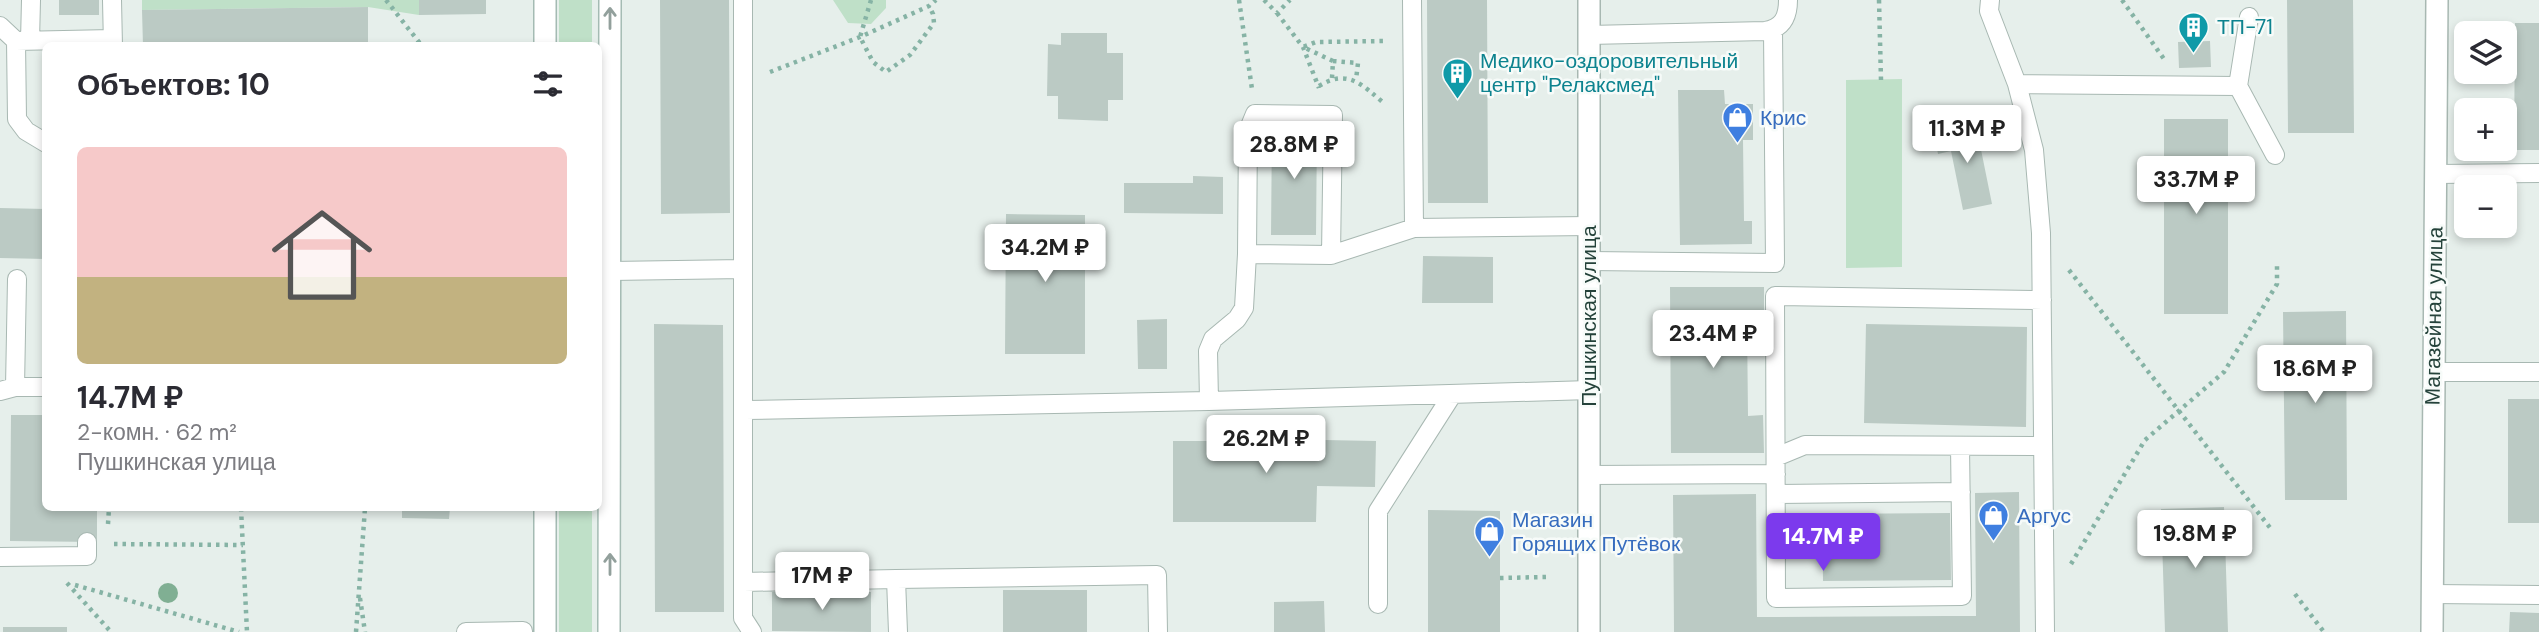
<!DOCTYPE html>
<html lang="ru">
<head>
<meta charset="utf-8">
<style>
  body { margin:0; font-family:"DM Sans",sans-serif; background:#f7f7f7; color:#2b2b33; height:100vh; display:flex; flex-direction:column; font-size:26px; white-space:nowrap }
  * { box-sizing:border-box; margin:0 }
  p { font-size:23px; color:#7c7c81 }
  .icon { flex:none; width:38px; height:38px; fill:none; stroke:currentColor; stroke-width:2; stroke-linecap:round; stroke-linejoin:round }
  .map { position:relative; flex:1; overflow:hidden }
  .side { position:absolute; left:42px; top:42px; width:560px; height:469px; display:flex; flex-direction:column; background:#fff; border-radius:10px; box-shadow:0 4px 10px #0003 }
  .side>* { flex:none }
  .controls { position:absolute; left:2454px; top:21px; display:grid; gap:14px }
  .controls a { display:grid; place-items:center; width:63px; height:63px; border-radius:10px; background:#fff; box-shadow:0 4px 10px #0003; font-size:35px }
  .price { position:absolute; translate:-50% -60px; padding:0 16px; border-radius:7px; background:#fff; color:#222; font-size:23px; line-height:46px; filter:drop-shadow(0 2px 4px #0008) }
  .price::after { content:''; position:absolute; left:50%; top:42px; width:21px; height:16px; margin-left:-10px; background:inherit; clip-path:polygon(0 0,100% 0,50% 100%) }
  .price.active { background:#7c3aed; color:#fff }
  ul { padding:0; list-style:none }
  li { display:grid; align-content:center; gap:14px; height:371px; padding:0 35px }
  li span { display:grid; place-items:center; height:217px; border-radius:10px; color:#555 }
  li>.icon { margin-inline-start:auto }
  span .icon { width:126px; height:126px; fill:#fffc; stroke-width:1 }
  li b { font-size:30px }
  h2 { display:flex; justify-content:space-between; align-items:center; height:84px; padding:0 35px; font-size:30px }
  .map>svg:first-child { display:block }
</style>
</head>
<body>
<div class="map">
<svg width="2539" height="632" viewBox="0 0 2539 632">
  <rect width="100%" height="100%" fill="#e6efeb"/>
  <path fill="#bfe0c8" d="M142 0H419V15L368 7 142 10Z
    M559 0H592V45H559Z
    M833 0H886V8L871 24 848 23Z
    M1902 79V267L1846 268V80Z
    M559 508H592V632H559Z"/>
  <path fill="#bbcac4" d="M59 0H99V15H59Z
    M419 0H486V14L419 15Z
    M660 0H729L730 213 661 214Z
    M1427 0H1487L1488 203H1428Z
    M2287 0H2353L2354 133H2288Z
    M368 7V46H143L142 10Z
    M2515 23H2539V150H2514Z
    M1061 33H1107V53H1123V100H1108V121L1058 119V96H1047L1048 44 1061 45Z
    M2210 41 2211 67 2179 68 2178 42Z
    M1678 90H1724L1725 104H1753V140H1743L1744 221H1752V244L1680 245Z
    M2164 119H2228V314H2164Z
    M1976 125 1992 204 1963 210 1951 151 1938 154 1934 133Z
    M1272 126 1317 127 1316 235H1271Z
    M1193 176 1223 177V214L1124 213V183H1193Z
    M0 208 46 209V259L0 258Z
    M1006 214 1085 215V354H1005Z
    M1423 256 1493 257V303H1422Z
    M1670 287H1764V322H1747L1748 416 1763 415 1764 453H1671Z
    M2346 311 2347 500H2285L2283 312Z
    M1167 319V369H1138L1137 320Z
    M654 324 723 325 724 612H655Z
    M1866 324 2027 327 2026 427 1864 423Z
    M2508 399H2539V523H2508Z
    M11 415H46V508H97V542L10 541Z
    M1275 418 1324 419V440L1376 441 1375 487 1317 486 1316 522H1173V441H1275Z
    M2019 492 2020 632H1674L1673 495 1756 494 1757 617 1944 616H1976L1975 493Z
    M2224 507 2228 632H2165L2161 509Z
    M402 508H450L449 519 402 518Z
    M1428 510 1500 511V632H1428Z
    M1950 513 1951 580 1823 581 1822 514Z
    M1003 590H1087V632H1003Z
    M772 592H871V632L772 631Z
    M1324 601 1325 632H1274V602Z
    M2510 612 2539 613V632H2509Z
    M3 627H67V632H3Z"/>
  <g fill="none" stroke-linecap="round" stroke-linejoin="round">
    <defs>
      <path id="lane" d="M112 0 113 46
        M743 0V618L752 632
        M1412 0 1414 228
        M1990 0 1989 11 2017 84 2034 150 2041 233 2045 632
        M2249 17 2238 86 2275 155
        M0 26 16 41
        M1589 35 1765 31C1783 28 1788 17 1788 0
        M30 41 31 0
        M2017 84 2238 86
        M46 143 26 131 17 119 16 41 112 39
        M2436 174 2539 173
        M1331 255 1333 115 1255 114 1248 131 1247 254 1331 255 1414 228 1589 226
        M1589 261 1775 263 1773 30
        M611 271 743 269
        M2433 372H2539
        M15 387 17 279
        M0 391 15 387H46
        M1209 401 1208 351 1213 339 1237 319 1244 308 1247 254
        M745 410 1209 401 1590 390
        M1960 446 1962 596 1776 598 1775 296 2042 300
        M1776 457 1805 445 2042 446
        M1589 475 1776 474
        M1776 494 1961 492
        M0 557 87 556V542
        M896 579 1157 575 1158 632
        M744 582 896 579 898 632
        M2432 594 2539 595
        M1378 604V511L1452 395
        M466 632 523 631"/>
      <path id="street" d="M1589 632V0
        M2432 632 2437 0"/>
      <path id="secondary" d="M545 46V0
        M545 508V632
        M609 632 610 0"/>
    </defs>
    <use href="#lane" stroke="#a8b8b2" stroke-width="20"/>
    <use href="#street" stroke="#a8b8b2" stroke-width="24"/>
    <use href="#secondary" stroke="#a4bbb3" stroke-width="24"/>
    <path stroke="#86b3a5" stroke-width="4.5" stroke-dasharray="3.5 5" stroke-linecap="butt" d="M386 0 422 46
      M871 0 860 37 873 62 886 72 910 55 934 23 933 14 929 6
      M1239 0 1252 89
      M1264 0 1277 13 1290 0
      M1879 0 1881 80
      M2122 0 2164 59
      M1277 13 1303 47 1319 88
      M1333 61 1358 63 1356 80
      M770 72 860 37 929 6 936 0
      M1332 78 1333 61 1303 47 1316 42 1387 41
      M1319 86C1348 68 1362 85 1385 104
      M2069 270 2271 529
      M241 508 247 632
      M108 524 109 508
      M114 544 243 545
      M2071 564 2145 440 2224 372 2277 284V265
      M1500 578 1546 577
      M67 583 111 632
      M75 585 239 632
      M2295 594 2324 632
      M360 598 365 632
      M356 632 365 508"/>
    <use href="#lane" stroke="#fff" stroke-width="18"/>
    <use href="#street" stroke="#fff" stroke-width="21"/>
    <use href="#secondary" stroke="#fff" stroke-width="21"/>
  </g>
  <circle fill="#80af93" cx="168" cy="593" r="10"/>
  <defs><path id="oneway-shaft" d="M-6 0H5M1.5-3L5.5 0L1.5 3" fill="none" stroke-width="1.6" stroke-linecap="round" stroke-linejoin="round" transform="scale(1.75)"/></defs>
  <g stroke="#92a09c">
    <use href="#oneway-shaft" transform="translate(610 18) rotate(-90)"/>
    <use href="#oneway-shaft" transform="translate(610 564) rotate(-90)"/>
  </g>
  <defs>
    <symbol id="building-pin" viewBox="-11 -11 22 30"><path d="M0 17L-7.5 6A9.5 9.5 0 1 1 7.5 6Z" fill="#0f9aa8" stroke="#f7fbf9"/><path d="M-4-6H4V6H1V3H-1V6H-4ZM-2.5-4.3h1.7v1.8h-1.7ZM.8-4.3h1.7v1.8H.8ZM-2.5-1h1.7V.8h-1.7ZM.8-1h1.7V.8H.8Z" fill="#fff"/></symbol>
    <symbol id="shop-pin" viewBox="-11 -11 22 30"><path d="M0 17L-7.5 6A9.5 9.5 0 1 1 7.5 6Z" fill="#3f7fe0" stroke="#f7fbf9"/><path d="M-5-2.5h2.3a2.7 3.5 0 0 1 5.4 0H5L5.5 6h-11ZM-1.5-2.5h3a1.5 2.3 0 0 0-3 0Z" fill="#fff"/></symbol>
  </defs>
  <g fill-rule="evenodd">
    <use href="#building-pin" x="2176" y="10" width="35" height="47"/>
    <use href="#building-pin" x="1440" y="56" width="35" height="47"/>
    <use href="#shop-pin" x="1720" y="100" width="35" height="47"/>
    <use href="#shop-pin" x="1976" y="498" width="35" height="47"/>
    <use href="#shop-pin" x="1472" y="514" width="35" height="47"/>
  </g>
  <g text-anchor="middle" dominant-baseline="central" stroke-width="5" stroke-linejoin="round" paint-order="stroke">
    <g font-size="21" fill="#0d838f" stroke="#f7fbf9" text-anchor="start">
      <text x="2217" y="27">ТП-71</text>
      <text x="1480" y="61">Медико-оздоровительный<tspan x="1480" dy="24">центр "Релаксмед"</tspan></text>
    </g>
    <g font-size="21" fill="#366cbe" stroke="#f7fbf9" text-anchor="start">
      <text x="1760" y="118">Крис</text>
      <text x="2017" y="516">Аргус</text>
      <text x="1512" y="520">Магазин<tspan x="1512" dy="24">Горящих Путёвок</tspan></text>
    </g>
    <g font-size="21" fill="#24423a" stroke="#f7fbf9">
      <text transform="translate(1589 316) rotate(-90)">Пушкинская улица</text>
      <text transform="translate(2434 316) rotate(-89)">Магазейная улица</text>
    </g>
  </g>
</svg>
<div class="controls">
<a><svg class="icon" aria-label="layers" viewBox="0 0 24 24"><path d="M12 4l9 5-9 5-9-5zM3 14l9 5 9-5"/></svg></a>
<a>+</a>
<a>−</a>
</div>
<b class="price" style="left:1967px;top:165px">11.3M ₽</b>
<b class="price" style="left:1294px;top:181px">28.8M ₽</b>
<b class="price" style="left:2196px;top:216px">33.7M ₽</b>
<b class="price" style="left:1045px;top:284px">34.2M ₽</b>
<b class="price" style="left:1713px;top:370px">23.4M ₽</b>
<b class="price" style="left:2315px;top:405px">18.6M ₽</b>
<b class="price" style="left:1266px;top:475px">26.2M ₽</b>
<b class="price" style="left:2195px;top:570px">19.8M ₽</b>
<b class="price active" style="left:1823px;top:573px">14.7M ₽</b>
<b class="price" style="left:822px;top:612px">17M ₽</b>
<section class="side">
<h2>Объектов: 10<svg class="icon" aria-label="filters" viewBox="0 0 24 24"><path d="M4 7h16M4 17h16"/><circle cx="9" cy="7" r="2"/><circle cx="15" cy="17" r="2"/></svg></h2>
<ul>
<li><span style="background:linear-gradient(#f6c9c9 60%,#c2b280 0)"><svg class="icon" aria-label="home" viewBox="0 0 24 24"><path d="M3 11l9-7 9 7M6 9v11h12V9"/></svg></span><div><b>14.7M ₽</b><p>2-комн. · 62 m²</p><p>Пушкинская улица</p></div></li>
</ul>
</section>
</div>
</body>
</html>
